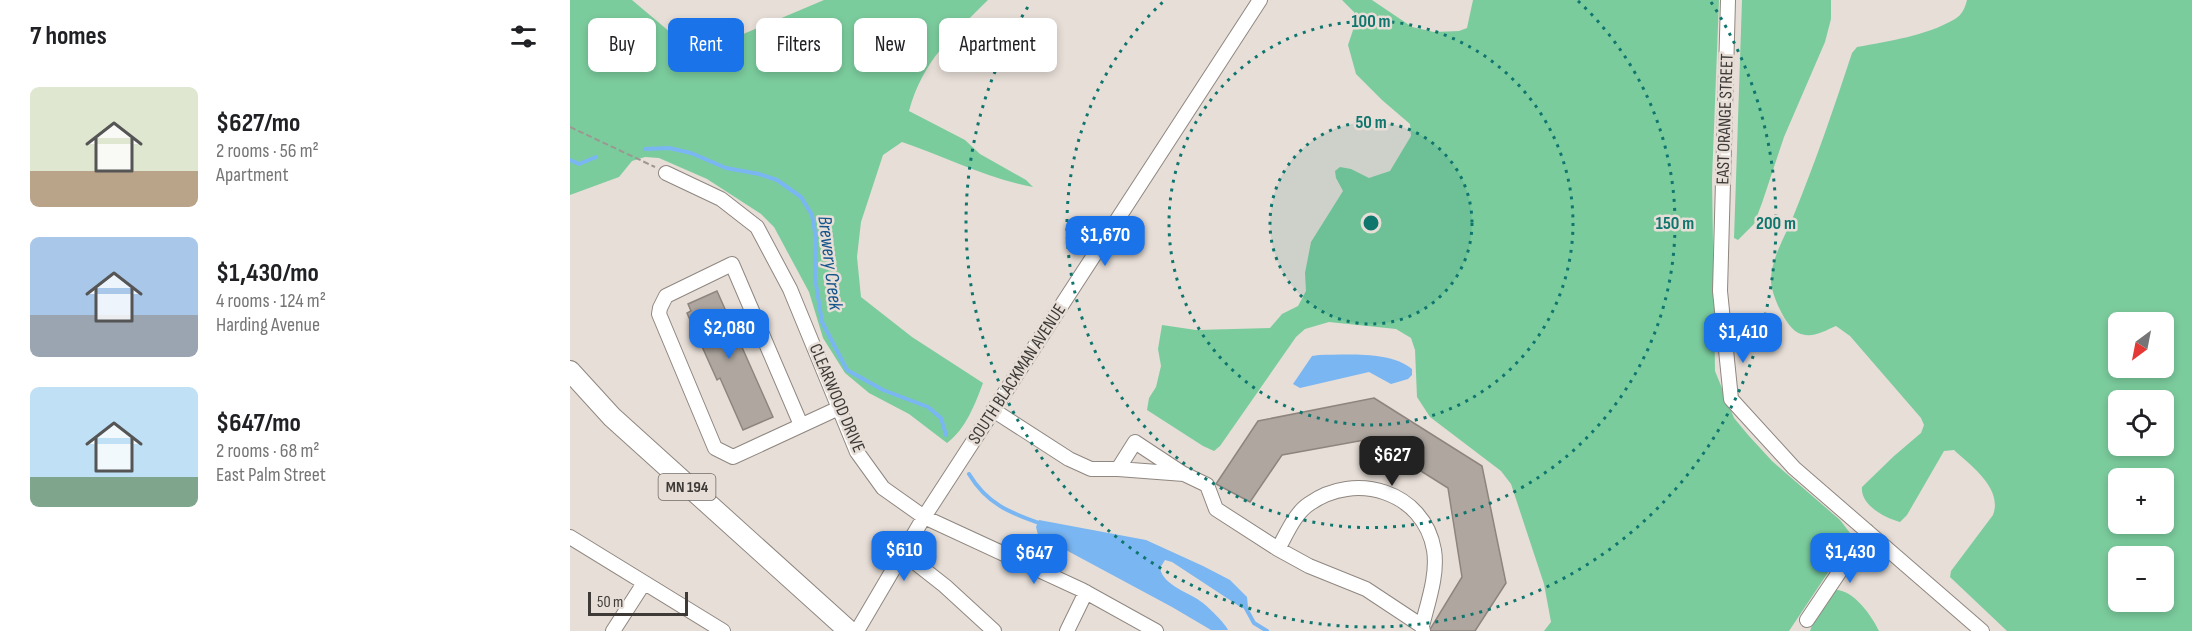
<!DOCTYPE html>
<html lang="en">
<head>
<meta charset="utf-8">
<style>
  body { margin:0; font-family:"Sofia Sans Condensed",sans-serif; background:#f2f2f2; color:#202124; height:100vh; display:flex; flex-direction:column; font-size:22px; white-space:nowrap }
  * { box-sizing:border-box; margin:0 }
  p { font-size:20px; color:#757577 }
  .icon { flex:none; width:33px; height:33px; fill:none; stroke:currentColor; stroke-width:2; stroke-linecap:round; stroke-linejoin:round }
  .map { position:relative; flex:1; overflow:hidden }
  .details { display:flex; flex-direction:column; background:#fff; width:570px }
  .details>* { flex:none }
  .hud { position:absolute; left:18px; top:18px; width:570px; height:54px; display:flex; gap:12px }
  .needle { width:39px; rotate:212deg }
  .tools { position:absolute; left:1538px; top:312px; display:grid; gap:12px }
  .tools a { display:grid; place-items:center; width:66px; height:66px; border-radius:9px; background:#fff; box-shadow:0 3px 9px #0003; font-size:30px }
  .scale { position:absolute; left:18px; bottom:15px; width:100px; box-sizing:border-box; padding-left:6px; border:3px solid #3d3a37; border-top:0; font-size:16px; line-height:21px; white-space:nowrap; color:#3d3a37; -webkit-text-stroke:4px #e7ded7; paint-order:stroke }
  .price { position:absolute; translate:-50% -51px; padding:0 14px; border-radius:12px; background:#1a73e8; color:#fff; font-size:20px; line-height:39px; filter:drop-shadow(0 2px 3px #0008) }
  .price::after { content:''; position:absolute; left:50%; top:36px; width:18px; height:14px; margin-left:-9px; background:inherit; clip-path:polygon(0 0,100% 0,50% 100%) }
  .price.current { background:#222; color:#fff }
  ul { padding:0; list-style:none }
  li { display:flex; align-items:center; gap:18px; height:150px; padding:0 30px }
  li span { display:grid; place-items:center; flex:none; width:168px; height:120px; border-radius:9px; color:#555 }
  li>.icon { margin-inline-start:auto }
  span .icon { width:72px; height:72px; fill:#fffc; stroke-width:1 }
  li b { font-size:26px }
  h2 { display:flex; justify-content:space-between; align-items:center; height:72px; padding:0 30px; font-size:26px }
  .tag { padding:0 21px; border-radius:9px; background:#fff; box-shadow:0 3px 9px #0003; font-size:21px; line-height:54px }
  .tag.current { background:#1a73e8; color:#fff }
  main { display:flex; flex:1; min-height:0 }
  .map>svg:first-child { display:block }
</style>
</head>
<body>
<main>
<section class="details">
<h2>7 homes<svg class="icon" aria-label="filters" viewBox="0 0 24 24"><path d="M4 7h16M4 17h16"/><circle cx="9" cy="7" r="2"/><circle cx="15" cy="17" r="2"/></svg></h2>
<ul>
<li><span style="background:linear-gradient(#dfe7d0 70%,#b9a48a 0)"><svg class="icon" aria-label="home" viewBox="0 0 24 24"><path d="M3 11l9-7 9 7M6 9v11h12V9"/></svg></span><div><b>$627/mo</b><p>2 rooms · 56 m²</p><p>Apartment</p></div></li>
<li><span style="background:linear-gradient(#a9c7e8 65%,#9aa5b1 0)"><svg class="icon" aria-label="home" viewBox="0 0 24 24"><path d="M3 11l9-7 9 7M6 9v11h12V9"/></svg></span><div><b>$1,430/mo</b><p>4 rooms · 124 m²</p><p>Harding Avenue</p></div></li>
<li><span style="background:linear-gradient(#bfe0f5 75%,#7fa58c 0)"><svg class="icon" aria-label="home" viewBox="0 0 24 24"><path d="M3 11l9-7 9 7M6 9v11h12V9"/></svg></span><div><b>$647/mo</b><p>2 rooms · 68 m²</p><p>East Palm Street</p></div></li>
</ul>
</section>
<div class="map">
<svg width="1622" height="631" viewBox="0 0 1622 631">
  <rect width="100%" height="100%" fill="#e7ded7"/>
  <path fill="#7bcc9d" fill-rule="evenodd" d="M0 0H62L126 54 254 0H418C382 36 353 60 339 111L395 140 410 154 456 180 463 187C418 179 376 157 332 142L313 155 291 222 287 257 291 297 342 337 413 383C405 404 396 429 377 443L339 414 299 393 275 373 253 338 239 292 204 227 191 214 137 179 89 158 75 157 62 161 49 177 0 195Z
    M772 0H802L842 27 864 32 889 31 897 28 903 0H1149L1142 179 1145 371 1164 418 1179 436 1202 461 1270 520 1280 533 1271 553 1219 631H974L981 622 974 584 941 484 931 471 860 417 847 397 845 350 841 338 826 329 759 322 735 329 726 337 650 446 644 451 633 446 577 410 579 398 586 387 591 366 588 349 592 325 626 330 700 328 712 314 728 306 736 291 735 273 741 242 773 191 766 178 765 171 770 167 781 169 799 178 820 171 841 136 840 124 812 100 786 74 778 45 784 27V12Z
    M1172 0H1261V19L1255 42 1214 137 1192 203 1184 224 1168 240 1164 238Z
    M1397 0H1622V631H1437L1380 577 1381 571 1423 515C1433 488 1401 466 1384 450L1374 451 1337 515 1330 522C1315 518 1290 505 1292 487L1324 456 1351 433 1354 425 1351 418 1280 336 1266 326C1254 331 1244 338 1231 334 1217 331 1201 294 1201 281 1201 258 1215 237 1223 217 1245 163 1264 108 1282 53L1287 47C1319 41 1356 36 1385 19 1392 15 1395 8 1397 0ZM1548 322H1593V368H1548ZM1548 400H1593V446H1548ZM1593 478V524H1548V478ZM1593 556V602H1548V556Z
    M1265 590C1283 589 1302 616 1309 631H1240L1247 612Z"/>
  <path fill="#7ab6f2" d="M749 355C776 355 820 351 842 369V375L838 379 821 384 799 372 730 388 723 384 742 356Z
    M469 520 576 540 633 566 660 580 677 597 678 607 672 608 602 562 595 560 590 568C593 586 621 593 633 603 640 609 655 623 658 630H641L602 607 468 535 466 527Z"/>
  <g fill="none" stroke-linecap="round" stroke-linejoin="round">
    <path stroke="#7ab6f2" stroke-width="4" d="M75 149 99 148 121 153 156 168 189 174 207 180 231 197 242 215 246 238 245 278 252 322 277 370 313 390 358 407 371 418 376 435
      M0 160 9 164 26 157
      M399 474C417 504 440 513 472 524
      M673 603 684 623 697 631"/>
  </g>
  <path fill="#aea69f" stroke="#8d857e" stroke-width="1.5" d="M147 291 203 417 173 430 150 378 147 380 117 313 121 311 118 304Z
    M804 398 912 466 936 583 905 631H859L892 577 878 488 800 439 712 455 680 502 646 484 688 421Z"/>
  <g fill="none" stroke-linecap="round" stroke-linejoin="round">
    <defs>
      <path id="minor" d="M1158 0 1150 291 1161 399 1224 468 1412 631
        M96 173 151 199 187 227 220 289 287 452 313 488 354 517 512 590 586 631
        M423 410 499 459 521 469H548L614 474 637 485 646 509 708 549 739 566 796 589 852 626 853 631
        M231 425 162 264 96 296 90 308 89 314 145 448 163 457 269 408
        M548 469 565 442 612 473
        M0 537 153 631
        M708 549C716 535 725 513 739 504 785 471 854 491 864 550 868 574 858 602 852 626
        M333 553 375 586 424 631
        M1237 620 1297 531
        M43 631 74 583
        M287 631 354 517 690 0
        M497 631 516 592"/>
      <path id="highway" d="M0 371 42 417 279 631"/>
    </defs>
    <use href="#minor" stroke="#8f8780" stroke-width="16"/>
    <use href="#highway" stroke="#8f8780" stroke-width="22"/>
    <path stroke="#9d9691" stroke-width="2" stroke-dasharray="6 3" stroke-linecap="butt" d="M0 127 85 167"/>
    <use href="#minor" stroke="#fff" stroke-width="14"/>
    <use href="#highway" stroke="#fff" stroke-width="20"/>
  </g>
  <circle cx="801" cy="223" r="101" fill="#0f766e" fill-opacity=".12"/>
  <g fill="none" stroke="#0f766e" stroke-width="3" stroke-dasharray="3 6">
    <circle cx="801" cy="223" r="101"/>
    <circle cx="801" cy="223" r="202"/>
    <path d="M1008 1A304 304 0 1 1 594 1"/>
    <path d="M1141 2A405 405 0 1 1 461 2"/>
  </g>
  <g text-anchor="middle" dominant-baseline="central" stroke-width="5" stroke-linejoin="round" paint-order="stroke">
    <rect fill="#e7ded7" stroke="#706b67" stroke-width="1.5" x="88.5" y="474" width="57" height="26" rx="4.5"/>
    <g font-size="16" font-weight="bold" fill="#3d3a37">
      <text x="117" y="487">MN 194</text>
    </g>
    <g font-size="18" fill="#3d3a37" stroke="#e7ded7">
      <text transform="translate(1155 119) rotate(-88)">EAST ORANGE STREET</text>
      <text transform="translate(447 374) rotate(-57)">SOUTH BLACKMAN AVENUE</text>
      <text transform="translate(267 398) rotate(67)">CLEARWOOD DRIVE</text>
    </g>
    <g font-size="20" font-style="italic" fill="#15558c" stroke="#e7ded7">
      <text transform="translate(260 263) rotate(83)">Brewery Creek</text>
    </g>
  </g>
  <circle cx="801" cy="223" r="9" fill="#0f766e" stroke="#e7ded7" stroke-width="3"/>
  <g font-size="18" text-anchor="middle" font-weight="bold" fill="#0f766e" stroke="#e7ded7" stroke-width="5" stroke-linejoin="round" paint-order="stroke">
    <text x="801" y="27">100 m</text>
    <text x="801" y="128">50 m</text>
    <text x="1105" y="229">150 m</text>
    <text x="1206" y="229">200 m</text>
  </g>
</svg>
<div class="tools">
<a><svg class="needle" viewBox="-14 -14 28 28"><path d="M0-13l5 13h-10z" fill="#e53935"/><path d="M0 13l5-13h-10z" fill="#757577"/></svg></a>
<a><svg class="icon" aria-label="locate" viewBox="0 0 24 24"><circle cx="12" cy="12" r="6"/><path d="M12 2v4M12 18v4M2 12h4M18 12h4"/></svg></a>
<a>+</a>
<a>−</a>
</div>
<div class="scale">50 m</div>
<b class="price" style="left:535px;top:267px">$1,670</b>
<b class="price" style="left:159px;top:360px">$2,080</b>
<b class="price" style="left:1173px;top:364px">$1,410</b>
<b class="price current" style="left:822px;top:487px">$627</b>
<b class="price" style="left:334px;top:582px">$610</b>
<b class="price" style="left:1280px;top:584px">$1,430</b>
<b class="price" style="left:464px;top:585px">$647</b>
<div class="hud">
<a class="tag">Buy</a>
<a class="tag current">Rent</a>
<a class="tag">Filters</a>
<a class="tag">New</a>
<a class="tag">Apartment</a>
</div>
</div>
</main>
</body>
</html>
